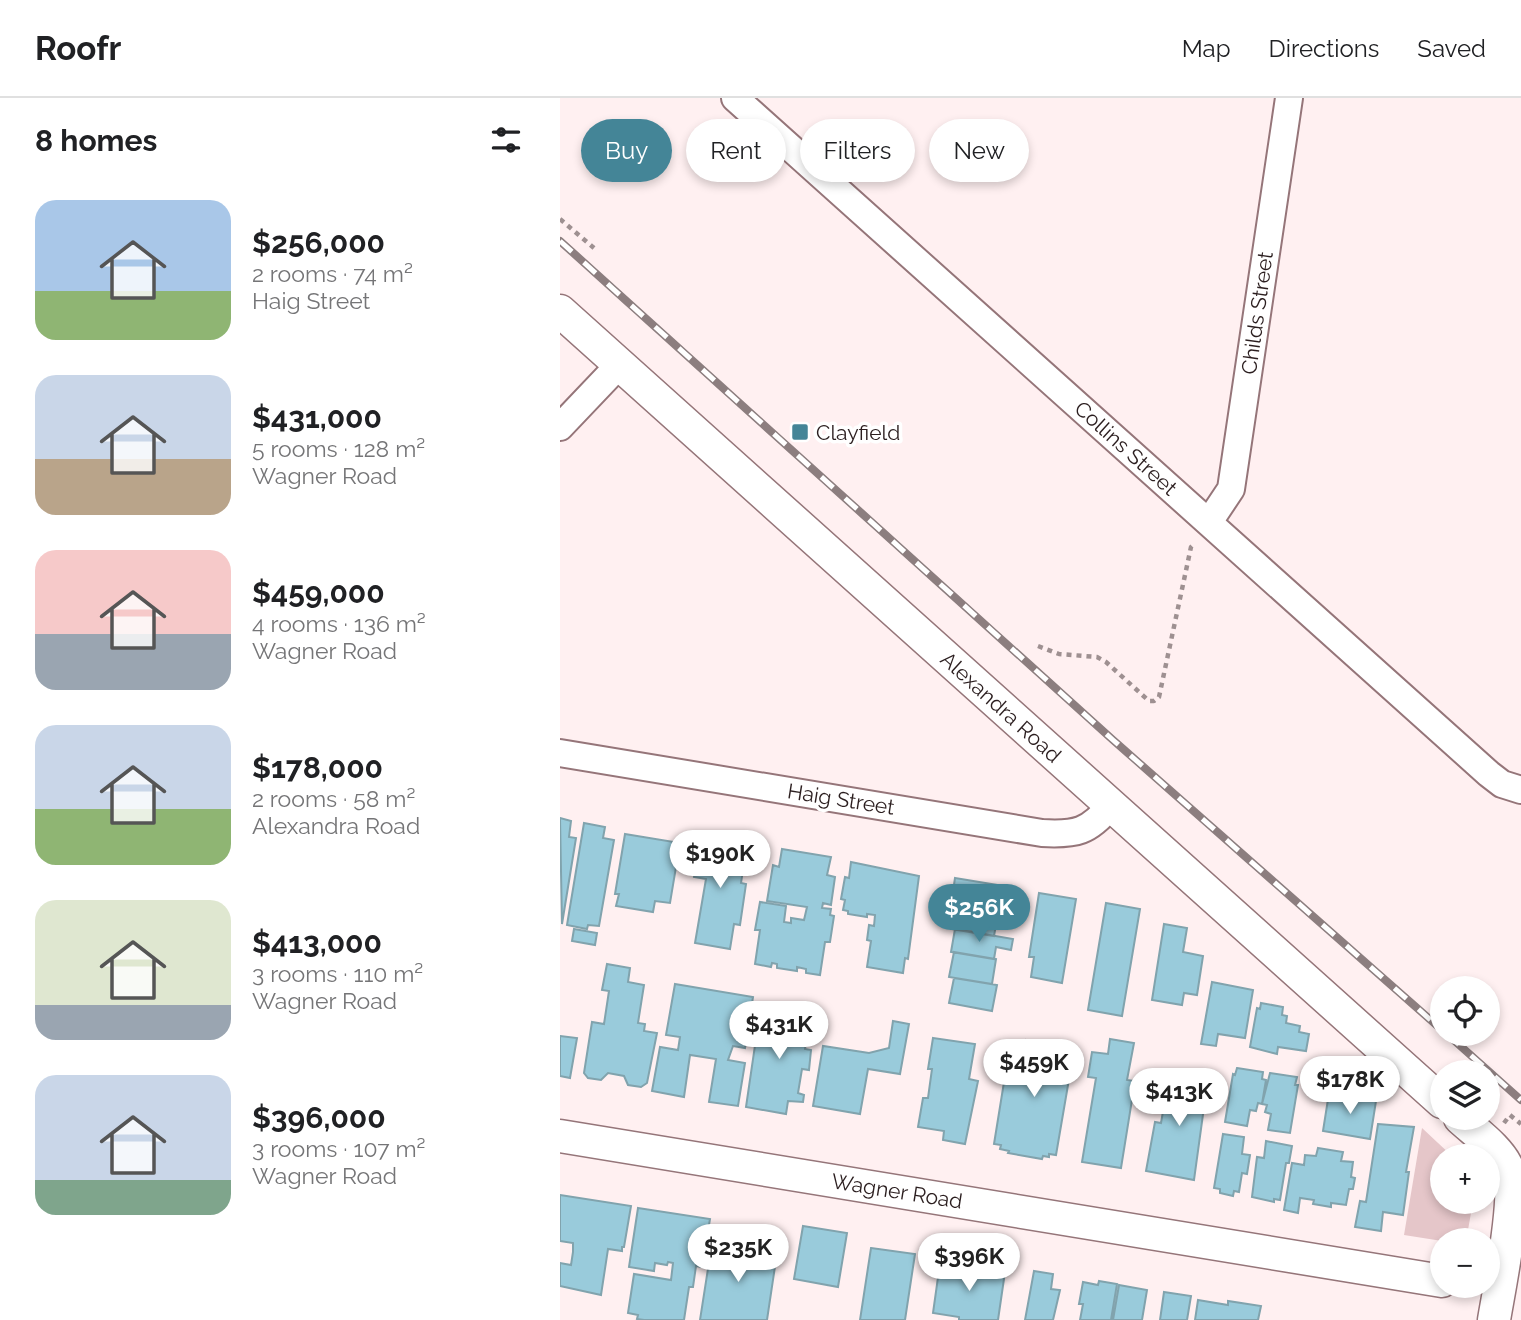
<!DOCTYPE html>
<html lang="en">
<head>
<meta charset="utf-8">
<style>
  body { margin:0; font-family:Raleway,sans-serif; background:#f6f6f6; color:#202124; height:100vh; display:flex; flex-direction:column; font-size:26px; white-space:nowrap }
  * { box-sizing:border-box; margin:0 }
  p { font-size:23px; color:#757577 }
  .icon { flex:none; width:38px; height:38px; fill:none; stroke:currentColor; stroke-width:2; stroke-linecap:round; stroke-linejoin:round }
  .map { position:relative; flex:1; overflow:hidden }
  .sheet { display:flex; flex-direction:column; background:#fff; width:560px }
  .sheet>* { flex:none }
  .hud { position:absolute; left:21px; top:21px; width:665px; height:63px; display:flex; gap:14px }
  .controls { position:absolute; left:870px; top:878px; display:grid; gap:14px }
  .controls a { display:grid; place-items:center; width:70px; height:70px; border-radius:50%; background:#fff; box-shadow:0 4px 10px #0003; font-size:35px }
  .price { position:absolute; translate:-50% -60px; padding:0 16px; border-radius:24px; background:#fff; color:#222; font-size:23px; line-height:46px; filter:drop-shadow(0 2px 4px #0008) }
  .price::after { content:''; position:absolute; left:50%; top:42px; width:21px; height:16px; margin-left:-10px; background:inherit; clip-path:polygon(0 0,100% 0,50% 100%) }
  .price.active { background:#448597; color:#fff }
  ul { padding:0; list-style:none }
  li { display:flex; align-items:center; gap:21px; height:175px; padding:0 35px }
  li span { display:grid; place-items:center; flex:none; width:196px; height:140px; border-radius:21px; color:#555 }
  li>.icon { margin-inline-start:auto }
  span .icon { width:84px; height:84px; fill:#fffc; stroke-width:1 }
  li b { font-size:30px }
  h2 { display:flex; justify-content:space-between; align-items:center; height:84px; padding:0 35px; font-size:30px }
  .pill { padding:0 24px; border-radius:32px; background:#fff; box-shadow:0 4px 10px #0003; font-size:24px; line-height:63px }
  .pill.active { background:#448597; color:#fff }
  header { display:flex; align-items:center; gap:42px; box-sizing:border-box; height:98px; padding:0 35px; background:#fff; border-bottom:2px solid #e0e0e0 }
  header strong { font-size:33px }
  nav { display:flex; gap:38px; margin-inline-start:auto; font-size:24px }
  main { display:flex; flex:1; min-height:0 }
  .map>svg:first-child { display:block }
</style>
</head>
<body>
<header>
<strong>Roofr</strong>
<nav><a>Map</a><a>Directions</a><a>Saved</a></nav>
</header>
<main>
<section class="sheet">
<h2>8 homes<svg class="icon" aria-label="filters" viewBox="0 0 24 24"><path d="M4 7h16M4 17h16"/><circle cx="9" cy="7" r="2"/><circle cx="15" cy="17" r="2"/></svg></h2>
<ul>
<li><span style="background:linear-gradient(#a9c7e8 65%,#8fb573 0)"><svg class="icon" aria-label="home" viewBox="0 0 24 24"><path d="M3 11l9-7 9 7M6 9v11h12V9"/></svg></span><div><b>$256,000</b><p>2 rooms · 74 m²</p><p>Haig Street</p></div></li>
<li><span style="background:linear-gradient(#c9d6e8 60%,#b9a48a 0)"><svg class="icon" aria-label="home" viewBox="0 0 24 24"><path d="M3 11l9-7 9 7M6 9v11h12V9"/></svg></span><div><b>$431,000</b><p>5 rooms · 128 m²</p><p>Wagner Road</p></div></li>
<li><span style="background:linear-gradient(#f6c9c9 60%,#9aa5b1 0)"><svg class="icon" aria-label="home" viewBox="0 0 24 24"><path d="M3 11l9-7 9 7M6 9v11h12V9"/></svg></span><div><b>$459,000</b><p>4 rooms · 136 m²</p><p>Wagner Road</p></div></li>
<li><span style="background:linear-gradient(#c9d6e8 60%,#8fb573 0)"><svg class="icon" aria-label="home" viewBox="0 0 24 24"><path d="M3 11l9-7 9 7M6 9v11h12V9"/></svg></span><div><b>$178,000</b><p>2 rooms · 58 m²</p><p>Alexandra Road</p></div></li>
<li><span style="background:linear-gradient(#dfe7d0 75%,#9aa5b1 0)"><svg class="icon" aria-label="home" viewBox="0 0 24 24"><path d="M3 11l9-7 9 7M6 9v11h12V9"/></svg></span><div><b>$413,000</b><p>3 rooms · 110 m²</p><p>Wagner Road</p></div></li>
<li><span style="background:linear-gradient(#c9d6e8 75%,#7fa58c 0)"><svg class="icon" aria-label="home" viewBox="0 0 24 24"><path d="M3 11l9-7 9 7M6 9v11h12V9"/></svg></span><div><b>$396,000</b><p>3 rooms · 107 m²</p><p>Wagner Road</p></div></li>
</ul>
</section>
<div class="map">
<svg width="961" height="1222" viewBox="0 0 961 1222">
  <rect width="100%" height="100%" fill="#fff0f1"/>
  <path fill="#e5c6c9" d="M862 1030 893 1059H882V1104H913L906 1143H882L844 1137Z"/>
  <path fill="#99cbdb" stroke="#81a3ad" stroke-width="2" d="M0 720 11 723 9 739 16 740 2 826Z
    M24 725 45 729 43 740 54 742 39 828 28 827 27 831 7 827Z
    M65 736 120 745 110 805 95 803 93 814 56 808 59 796H55Z
    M141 737 187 745 181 785 186 786 180 827 174 826 170 851 135 845 146 781 134 779Z
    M222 751 271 759 267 777 275 779 271 807 263 805 262 810 271 811 270 817 274 818 270 844H265L260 877 246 875V871L237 869V873L217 870V866L212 865 211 869 195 866 200 832H195L200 804 226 808 224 824 231 825V820L244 822 247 809 207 803 213 767 219 769Z
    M291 764 359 778 348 861 345 860 343 875 307 869 311 843 307 842 309 827 314 828 315 817 307 816V819L288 816V813L283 812 285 802 281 801 285 779 289 780Z
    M395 780 438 787 435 802 454 805 452 817 391 807Z
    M479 795 516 801 502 885 471 879 474 859H469Z
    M546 805 580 811 562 918 528 912Z
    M395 808 438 815 434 838 391 831Z
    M604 826 627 830 623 854 643 858 637 897 624 895 622 907 592 902Z
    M14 831 37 835 35 847 12 843Z
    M395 831 453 841 451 852 436 849 434 861 391 854Z
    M394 854 436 861 432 886 389 879Z
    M47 866 70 870 68 884 84 887 78 925 85 926 84 933 97 935 87 985 81 989 68 987 64 978 48 975 41 982 28 980 24 975 32 924 44 926 49 893 42 892Z
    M394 880 437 887 432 913 389 905Z
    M652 884 693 892 685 940 658 936 656 948 641 946Z
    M115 886 193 899 185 950 173 948 168 962 185 965 178 1008 149 1004 156 961 130 957 124 999 92 993 100 949 118 952 120 939 106 937Z
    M701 905 723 909 722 917 727 918 726 925 740 928 739 934 749 936 746 953 718 949 717 956 690 949 697 910 700 911Z
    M218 910 251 915 245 951 251 952 249 972 242 971 238 995 244 997 243 1004 228 1003 226 1016 186 1009 199 920 216 922Z
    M333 923 349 926 340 976 308 971 300 1016 253 1008 263 948 309 955 329 950Z
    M0 938 17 940 10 980 0 978Z
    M373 940 415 946 409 981 418 983 405 1046 383 1042 384 1033 358 1029 363 1000H368L372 971H368Z
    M550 941 574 945 567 982 575 983 561 1070 522 1064 536 980 528 979 532 954 548 956Z
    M466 942 514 952 496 1057 489 1056V1059L483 1058 482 1061 448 1055 449 1053 440 1051 441 1047 434 1046 450 947 457 948 458 943 465 944Z
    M677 970 703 974 702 981 706 982 702 1006 698 1005 696 1013 690 1012 687 1028 665 1024 673 976 675 977Z
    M610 973 648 980 634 1082 586 1073 595 1024 601 1025Z
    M710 975 737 979 735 987H738L730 1035 708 1032 711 1016 705 1014 707 1007 702 1006Z
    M769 995 816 1003 810 1041 763 1033Z
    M818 1026 854 1029 846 1074H849L843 1117 823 1114 821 1133 795 1129 800 1103 806 1104Z
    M663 1036 684 1039 682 1056 690 1057 687 1076 682 1075 679 1094 674 1093 673 1098 660 1095V1091L654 1090Z
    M706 1043 732 1048 729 1065H726L720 1102 714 1101V1104L692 1099 697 1059 704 1060Z
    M758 1050 783 1054 781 1063 793 1064 791 1079 795 1080 793 1091H789L786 1107 771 1105V1109L753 1106 754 1102 740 1100 738 1115 724 1112 732 1065 744 1067 745 1057 756 1058Z
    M0 1097 71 1108 64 1149H62V1153L48 1151 41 1197 0 1188V1165L11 1167 13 1154V1145L0 1143Z
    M78 1110 150 1121 142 1169 136 1168 133 1189H129L124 1222H84L77 1221 78 1217 68 1215 74 1176 111 1182 113 1165 108 1164 107 1167 95 1165 94 1173 69 1169Z
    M243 1128 287 1135 278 1189 234 1181Z
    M152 1145 217 1155 207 1222H140Z
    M311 1150 355 1156 345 1222H300Z
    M380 1165 445 1174 438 1222H399V1219L373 1215Z
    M474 1173 493 1176 491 1191 500 1192 493 1222H465Z
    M539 1183 557 1186 551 1222H520L523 1206H519L523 1184 538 1187Z
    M559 1187 587 1192 582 1222H553Z
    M604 1194 631 1198 627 1222H600Z
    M638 1202 668 1207V1203L701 1208 698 1222H635Z"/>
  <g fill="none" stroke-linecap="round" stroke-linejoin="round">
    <defs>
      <path id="minor" d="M175 0 929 676 942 686 961 692
        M0 329 59 267
        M649 424 671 391 729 0
        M0 655 482 735C516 737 529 734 551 707"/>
      <path id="tertiary" d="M0 213 882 1004
        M900 1020C915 1034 940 1051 948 1071 959 1096 939 1191 934 1222
        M0 1038 882 1183"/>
    </defs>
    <use href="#minor" stroke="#957579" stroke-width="30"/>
    <use href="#tertiary" stroke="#957579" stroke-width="35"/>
    <path stroke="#9e9091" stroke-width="4.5" stroke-dasharray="5 5" stroke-linecap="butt" d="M0 121 34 150
      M478 548 499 556 537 559 546 564 589 603H594L599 599 631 449 635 445
      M944 1025 950 1017 961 1026"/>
    <use href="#minor" stroke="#fff" stroke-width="26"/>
    <use href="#tertiary" stroke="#fff" stroke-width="32"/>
    <defs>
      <path id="rail" d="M0 143 553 642 882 932
        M887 936 961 1002"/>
    </defs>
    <use href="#rail" stroke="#8c7e7f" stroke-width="8"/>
    <use href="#rail" stroke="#fff" stroke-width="5" stroke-dasharray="16" stroke-linecap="butt"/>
  </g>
  <rect fill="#448597" stroke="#fff" stroke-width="2.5" x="231" y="325" width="18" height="18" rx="3.5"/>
  <g text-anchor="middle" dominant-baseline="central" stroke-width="7" stroke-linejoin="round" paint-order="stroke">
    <g font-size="21" fill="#2b1e1f" stroke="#fff">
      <text transform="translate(697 215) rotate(-82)">Childs Street</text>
      <text transform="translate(566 350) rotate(42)">Collins Street</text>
      <text transform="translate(441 609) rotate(42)">Alexandra Road</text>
      <text transform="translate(281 701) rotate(9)">Haig Street</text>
      <text transform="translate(337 1093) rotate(9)">Wagner Road</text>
    </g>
    <g font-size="21" fill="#2b1e1f" stroke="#fff" text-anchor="start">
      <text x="256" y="334">Clayfield</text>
    </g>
  </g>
</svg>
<div class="controls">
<a><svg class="icon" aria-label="locate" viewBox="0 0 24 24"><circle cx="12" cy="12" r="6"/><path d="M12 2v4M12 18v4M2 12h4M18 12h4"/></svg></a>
<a><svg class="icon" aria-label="layers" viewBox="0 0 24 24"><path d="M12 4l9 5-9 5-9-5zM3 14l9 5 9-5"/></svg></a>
<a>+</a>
<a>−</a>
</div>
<b class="price" style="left:160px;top:792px">$190K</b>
<b class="price active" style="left:419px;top:846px">$256K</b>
<b class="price" style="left:219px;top:963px">$431K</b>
<b class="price" style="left:474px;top:1001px">$459K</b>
<b class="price" style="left:790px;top:1018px">$178K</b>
<b class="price" style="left:619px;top:1030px">$413K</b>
<b class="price" style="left:178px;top:1186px">$235K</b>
<b class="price" style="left:409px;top:1195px">$396K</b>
<div class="hud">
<a class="pill active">Buy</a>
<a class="pill">Rent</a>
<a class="pill">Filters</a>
<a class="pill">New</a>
</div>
</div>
</main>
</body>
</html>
